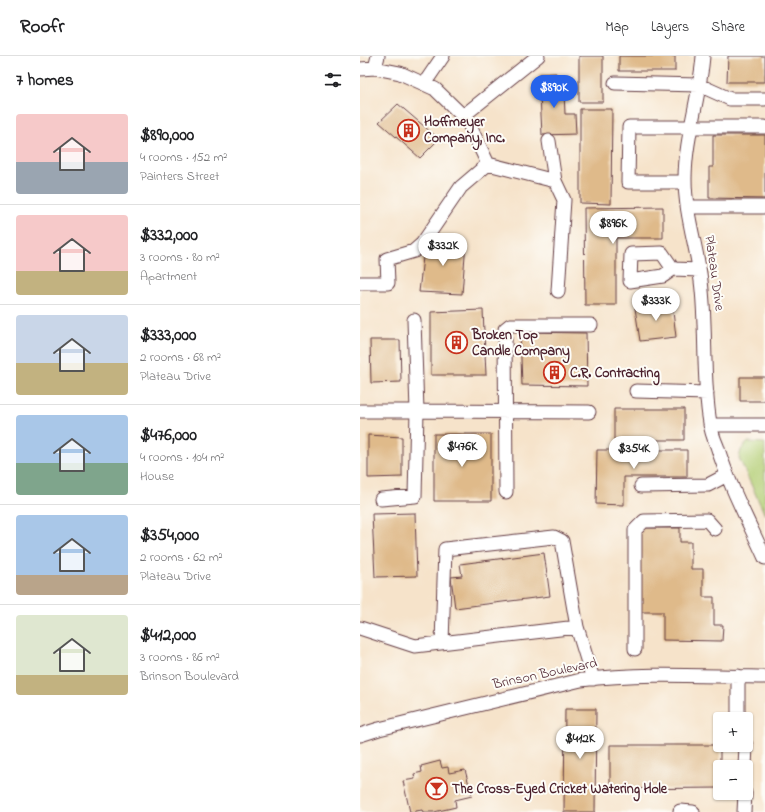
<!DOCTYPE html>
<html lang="en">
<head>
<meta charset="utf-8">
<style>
  body { margin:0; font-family:"Indie Flower",sans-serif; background:#f2f2f2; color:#202124; height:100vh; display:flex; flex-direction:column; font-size:15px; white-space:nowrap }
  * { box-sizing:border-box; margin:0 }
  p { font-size:13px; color:#757577 }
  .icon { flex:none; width:22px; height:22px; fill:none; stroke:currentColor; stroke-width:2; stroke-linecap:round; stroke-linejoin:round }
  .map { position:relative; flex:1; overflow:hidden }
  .sheet { display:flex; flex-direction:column; background:#fff; width:360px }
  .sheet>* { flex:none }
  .tools { position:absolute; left:353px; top:656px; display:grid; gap:8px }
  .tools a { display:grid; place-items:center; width:40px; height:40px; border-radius:4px; background:#fff; box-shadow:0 1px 3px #0004; font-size:20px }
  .price { position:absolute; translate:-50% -34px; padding:0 9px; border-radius:14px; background:#fff; color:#222; font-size:13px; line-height:26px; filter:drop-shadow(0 1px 2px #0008) }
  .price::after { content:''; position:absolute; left:50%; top:24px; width:12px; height:9px; margin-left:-6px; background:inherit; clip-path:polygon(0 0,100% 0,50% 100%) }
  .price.selected { background:#2563eb; color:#fff }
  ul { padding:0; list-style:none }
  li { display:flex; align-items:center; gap:12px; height:100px; padding:0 16px }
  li+li { border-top:1px solid #e0e0e0 }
  li span { display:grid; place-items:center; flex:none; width:112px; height:80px; border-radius:4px; color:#555 }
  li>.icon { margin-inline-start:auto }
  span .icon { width:48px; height:48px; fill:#fffc; stroke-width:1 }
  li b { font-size:17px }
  h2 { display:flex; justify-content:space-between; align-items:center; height:48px; padding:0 16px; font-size:17px }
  header { display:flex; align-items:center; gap:24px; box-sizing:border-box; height:56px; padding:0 20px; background:#fff; border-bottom:1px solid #e0e0e0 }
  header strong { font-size:19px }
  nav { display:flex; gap:22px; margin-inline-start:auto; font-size:14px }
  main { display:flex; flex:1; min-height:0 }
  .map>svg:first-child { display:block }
</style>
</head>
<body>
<header>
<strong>Roofr</strong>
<nav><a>Map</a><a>Layers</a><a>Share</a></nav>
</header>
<main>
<section class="sheet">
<h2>7 homes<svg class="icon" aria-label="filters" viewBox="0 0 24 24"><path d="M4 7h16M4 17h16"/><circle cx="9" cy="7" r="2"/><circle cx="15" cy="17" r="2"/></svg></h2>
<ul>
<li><span style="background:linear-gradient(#f6c9c9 60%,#9aa5b1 0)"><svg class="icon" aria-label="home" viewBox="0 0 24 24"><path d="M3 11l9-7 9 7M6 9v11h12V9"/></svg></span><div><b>$890,000</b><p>4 rooms · 152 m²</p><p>Painters Street</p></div></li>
<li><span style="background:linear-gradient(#f6c9c9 70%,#c2b280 0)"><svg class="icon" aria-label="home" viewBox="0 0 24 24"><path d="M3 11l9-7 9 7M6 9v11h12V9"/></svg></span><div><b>$332,000</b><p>3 rooms · 80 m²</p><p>Apartment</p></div></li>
<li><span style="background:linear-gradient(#c9d6e8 60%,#c2b280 0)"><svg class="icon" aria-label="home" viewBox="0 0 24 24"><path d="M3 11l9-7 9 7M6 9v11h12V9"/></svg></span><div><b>$333,000</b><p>2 rooms · 68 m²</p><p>Plateau Drive</p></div></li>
<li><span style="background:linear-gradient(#a9c7e8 60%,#7fa58c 0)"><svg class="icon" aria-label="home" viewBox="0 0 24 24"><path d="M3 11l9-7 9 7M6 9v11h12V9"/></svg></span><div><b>$476,000</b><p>4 rooms · 104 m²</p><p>House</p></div></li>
<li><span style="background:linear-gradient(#a9c7e8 75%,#b9a48a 0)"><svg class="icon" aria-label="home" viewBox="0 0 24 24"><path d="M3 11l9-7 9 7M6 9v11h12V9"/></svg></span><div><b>$354,000</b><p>2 rooms · 62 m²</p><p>Plateau Drive</p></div></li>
<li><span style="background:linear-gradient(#dfe7d0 75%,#c2b280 0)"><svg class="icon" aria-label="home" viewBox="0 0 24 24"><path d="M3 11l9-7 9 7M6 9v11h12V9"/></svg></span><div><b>$412,000</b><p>3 rooms · 86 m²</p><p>Brinson Boulevard</p></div></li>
</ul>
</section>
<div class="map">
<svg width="405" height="756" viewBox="0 0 405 756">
  <rect width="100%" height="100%" fill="#fdfcf7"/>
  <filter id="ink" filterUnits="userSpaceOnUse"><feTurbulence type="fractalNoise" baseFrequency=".025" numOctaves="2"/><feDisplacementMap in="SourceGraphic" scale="8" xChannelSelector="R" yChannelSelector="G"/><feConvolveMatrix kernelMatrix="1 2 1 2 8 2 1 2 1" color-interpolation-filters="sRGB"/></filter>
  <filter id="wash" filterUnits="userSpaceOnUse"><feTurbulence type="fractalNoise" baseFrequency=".012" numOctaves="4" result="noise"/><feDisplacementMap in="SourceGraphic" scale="16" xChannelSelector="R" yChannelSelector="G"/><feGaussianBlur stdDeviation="0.9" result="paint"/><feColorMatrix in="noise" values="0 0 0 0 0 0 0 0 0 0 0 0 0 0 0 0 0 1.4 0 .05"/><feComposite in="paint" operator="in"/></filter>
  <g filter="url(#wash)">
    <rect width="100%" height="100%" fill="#f6e3ca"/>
    <path fill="#b3ce75" stroke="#7e7650" d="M388 386 405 387V459L379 402 381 394Z"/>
    <g id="blocks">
      <path fill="#dfba8a" d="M219 0H243V46H219Z
        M259 0H315V15H259Z
        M368 0H405V26H367Z
        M196 17 197 38 204 37 205 58H215L216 78 182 79 179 18Z
        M38 48 79 83 60 102 19 66Z
        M220 53H252L251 148 220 147Z
        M353 79H405V143L349 142V111H353Z
        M303 151V182H256V249H225L224 152Z
        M65 184 106 186 102 238 59 236Z
        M312 247 316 281 280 285 275 252Z
        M123 254 126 319H71V256Z
        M160 276 226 277 227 330 162 329Z
        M10 284H40L41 326 11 327Z
        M380 321H405V345H380Z
        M254 353H324V384H254Z
        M74 378H131V445H74Z
        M8 379 42 381V421L8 422Z
        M237 394H327V421H264V449L236 448Z
        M55 457 57 520 15 521 12 458Z
        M279 472H320V486H331V513H343V541H354V569H363L362 585 303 584V556H279Z
        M184 497 190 540 95 552 91 521 102 520 100 508Z
        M205 653H236L235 756H204Z
        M250 689H360V732L250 733Z
        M80 705 82 712 88 711 89 717 105 714 112 740 95 744 96 751 74 756H63L62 754 50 756 43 725 55 723 54 718 62 716 61 710Z"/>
    </g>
  </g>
  <g filter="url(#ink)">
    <use href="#blocks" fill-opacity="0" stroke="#643c43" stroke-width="1"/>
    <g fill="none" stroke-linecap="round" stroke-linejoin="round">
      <defs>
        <path id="minor" d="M343 0C340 41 325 82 325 123 325 158 337 191 341 225 347 272 342 320 350 367 351 375 354 383 357 390 369 429 388 465 405 502
          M15 12 18 0
          M0 13 15 12 40 17 75 33 107 64 128 108
          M255 27 339 29 370 43H405
          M64 28 83 0
          M103 60 178 0
          M189 85 195 125 204 144 198 235
          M128 108 195 125
          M325 126H268L269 71H405
          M328 151H405
          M313 213 302 197 271 198 270 225 303 220 313 213 339 214
          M0 227H28L27 203 54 195 62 188 101 131 128 108
          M276 335 347 337
          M0 355H57L54 264
          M350 369H405
          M281 430 348 429 367 419
          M146 436 145 273 150 269H231
          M21 443 55 440 57 355 229 356
          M217 571 233 623
          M0 572 55 590 217 571 202 485 194 481 85 493 82 587
          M275 593V474L284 465 347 464 355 473
          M378 663V620
          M0 679 19 673 221 624C282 616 344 620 405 621
          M385 711 386 689
          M320 755 333 756
          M384 756 385 737"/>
      </defs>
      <use href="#minor" stroke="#643c43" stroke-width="15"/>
      <use href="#minor" stroke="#fff" stroke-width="13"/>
    </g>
  </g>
  <defs>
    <symbol id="building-ring" viewBox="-11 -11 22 22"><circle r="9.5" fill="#fdfcf7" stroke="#c8321e" stroke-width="1.5"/><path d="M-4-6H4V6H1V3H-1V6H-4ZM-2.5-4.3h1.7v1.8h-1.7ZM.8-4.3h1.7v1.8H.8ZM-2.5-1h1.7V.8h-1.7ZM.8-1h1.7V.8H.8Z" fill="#c8321e"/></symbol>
    <symbol id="bar-ring" viewBox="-11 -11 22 22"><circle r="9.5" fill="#fdfcf7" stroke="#c8321e" stroke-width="1.5"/><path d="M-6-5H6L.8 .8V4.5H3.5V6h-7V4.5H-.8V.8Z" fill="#c8321e"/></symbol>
  </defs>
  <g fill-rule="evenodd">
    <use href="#building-ring" x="36" y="62" width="25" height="25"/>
    <use href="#building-ring" x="84" y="274" width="25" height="25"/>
    <use href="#building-ring" x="182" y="304" width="25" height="25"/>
    <use href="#bar-ring" x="64" y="720" width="25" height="25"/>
  </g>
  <g text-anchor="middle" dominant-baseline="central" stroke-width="4" stroke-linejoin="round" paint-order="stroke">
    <g font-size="14" font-weight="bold" fill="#4a1f2b" stroke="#fdfcf7" text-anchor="start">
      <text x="64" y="66">Hoffmeyer<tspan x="64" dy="16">Company, Inc.</tspan></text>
      <text x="112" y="279">Broken Top<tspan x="112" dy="16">Candle Company</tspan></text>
      <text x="210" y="317">C.R. Contracting</text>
      <text x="92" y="733">The Cross-Eyed Cricket Watering Hole</text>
    </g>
    <g font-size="14" fill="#4a1f2b" stroke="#fdfcf7">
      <text transform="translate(354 217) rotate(82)">Plateau Drive</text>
      <text transform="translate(185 618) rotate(-12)">Brinson Boulevard</text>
    </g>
  </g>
</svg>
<div class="tools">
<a>+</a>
<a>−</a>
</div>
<b class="price selected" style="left:194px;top:53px">$890K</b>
<b class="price" style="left:253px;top:189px">$896K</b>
<b class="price" style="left:83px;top:211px">$332K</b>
<b class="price" style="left:296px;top:266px">$333K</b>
<b class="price" style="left:102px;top:412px">$476K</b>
<b class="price" style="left:274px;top:414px">$354K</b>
<b class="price" style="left:220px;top:704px">$412K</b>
</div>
</main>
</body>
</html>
